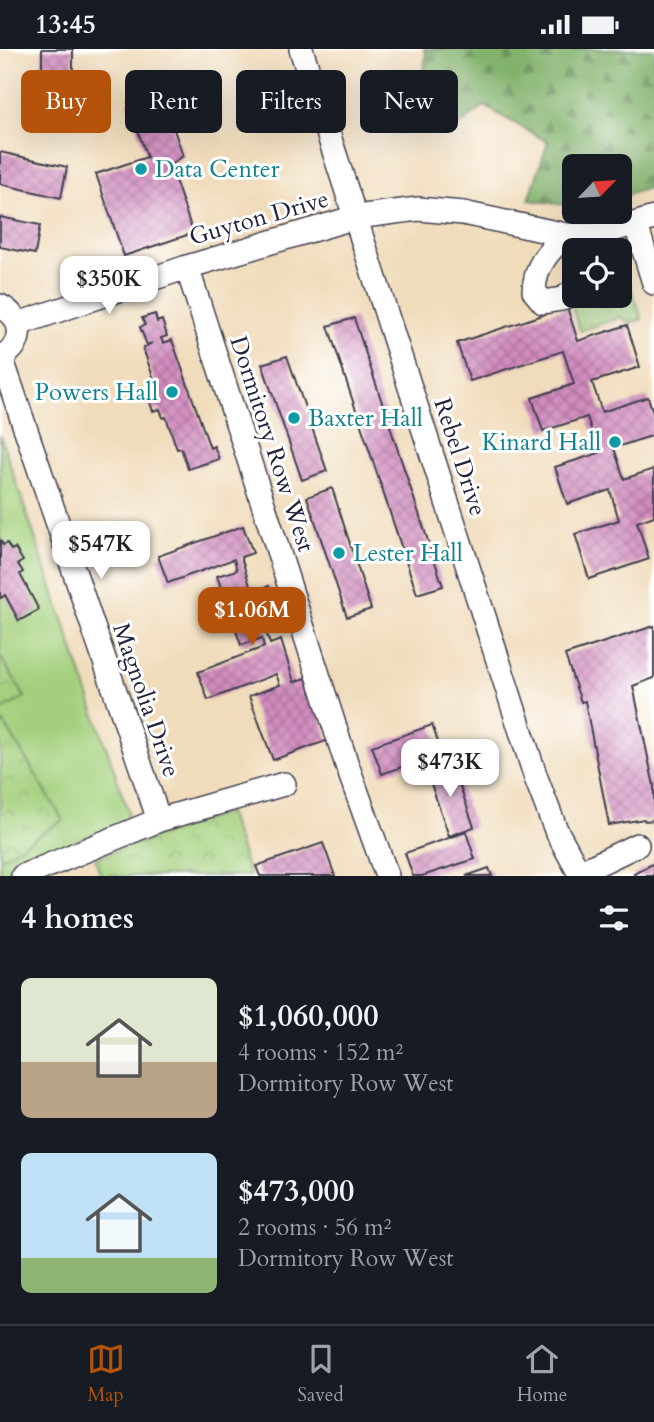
<!DOCTYPE html>
<html lang="en">
<head>
<meta charset="utf-8">
<style>
  body { margin:0; font-family:Cardo,serif; background:#242831; color:#f1f3f6; height:100vh; display:flex; flex-direction:column; font-size:26px; white-space:nowrap }
  * { box-sizing:border-box; margin:0 }
  p { font-size:23px; color:#9ea1a6 }
  .icon { flex:none; width:38px; height:38px; fill:none; stroke:currentColor; stroke-width:2; stroke-linecap:round; stroke-linejoin:round }
  .map { position:relative; height:827px; overflow:hidden }
  .side { display:flex; flex-direction:column; background:#171b24; flex:1 }
  .side>* { flex:none }
  .banner { position:absolute; left:21px; top:21px; width:612px; height:63px; display:flex; gap:14px }
  .needle { width:46px; rotate:65deg }
  .buttons { position:absolute; left:562px; top:105px; display:grid; gap:14px }
  .buttons a { display:grid; place-items:center; width:70px; height:70px; border-radius:10px; background:#171b24; box-shadow:0 7px 28px #0002; font-size:35px }
  .price { position:absolute; translate:-50% -60px; padding:0 16px; border-radius:14px; background:#fff; color:#222; font-size:23px; line-height:46px; filter:drop-shadow(0 2px 4px #0008) }
  .price::after { content:''; position:absolute; left:50%; top:42px; width:21px; height:16px; margin-left:-10px; background:inherit; clip-path:polygon(0 0,100% 0,50% 100%) }
  .price.current { background:#b45309; color:#fff }
  ul { padding:0; list-style:none }
  li { display:flex; align-items:center; gap:21px; height:175px; padding:0 21px }
  li span { display:grid; place-items:center; flex:none; width:196px; height:140px; border-radius:10px; color:#555 }
  li>.icon { margin-inline-start:auto }
  span .icon { width:84px; height:84px; fill:#fffc; stroke-width:1 }
  li b { font-size:30px }
  h2 { display:flex; justify-content:space-between; align-items:center; height:84px; padding:0 21px; font-size:30px }
  .tag { padding:0 24px; border-radius:10px; background:#171b24; box-shadow:0 7px 28px #0002; font-size:24px; line-height:63px }
  .tag.current { background:#b45309; color:#fff }
  .status { display:flex; justify-content:space-between; align-items:center; height:49px; padding:0 35px; background:#171b24; direction:ltr }
  .status svg { height:19px; fill:currentColor }
  .dock { display:flex; justify-content:space-around; align-items:center; height:98px; border-top:2px solid #363941; background:#171b24; font-size:19px; color:#9ea1a6 }
  .dock a { display:grid; justify-items:center; gap:4px }
  .dock .current { color:#b45309 }
  .map>svg:first-child { display:block }
</style>
</head>
<body>
<div class="status"><b>13:45</b><svg viewBox="0 0 49 12"><path d="M0 12V9h3v3zM5 12V6h3v6zM10 12V3h3v9zM15 12V0h3v12zM26 1h20v11H26zM47 4h2v5h-2z"/></svg></div>
<div class="map">
<svg width="654" height="827" viewBox="0 0 654 827">
  <defs>
    <pattern id="forest-firs" width="22" height="20" patternUnits="userSpaceOnUse" patternTransform="scale(1.75)"><rect width="22" height="20" fill="#83b26c"/><path d="M5 1l3.5 6h-7zM16 11l3.5 6h-7z" fill="#6b905a"/></pattern>
    <pattern id="park-crowns" width="20" height="18" patternUnits="userSpaceOnUse" patternTransform="scale(1.75)"><rect width="20" height="18" fill="#a4d07d"/><path d="M2 6a3 3 0 1 1 6 0M12 15a3 3 0 1 1 6 0" fill="none" stroke="#8db26d"/></pattern>
    <pattern id="building-cross-hatch" width="8" height="8" patternUnits="userSpaceOnUse" patternTransform="scale(1.75)"><rect width="8" height="8" fill="#d28cbf"/><path d="M0 0l8 8M0 8l8-8" fill="none" stroke="#aa729c"/></pattern>
  </defs>
  <rect width="100%" height="100%" fill="#fff"/>
  <filter id="ink" filterUnits="userSpaceOnUse"><feTurbulence type="fractalNoise" baseFrequency=".0143" numOctaves="2"/><feDisplacementMap in="SourceGraphic" scale="14" xChannelSelector="R" yChannelSelector="G"/><feConvolveMatrix kernelMatrix="1 2 1 2 8 2 1 2 1" color-interpolation-filters="sRGB"/></filter>
  <filter id="wash" filterUnits="userSpaceOnUse"><feTurbulence type="fractalNoise" baseFrequency=".00686" numOctaves="4" result="noise"/><feDisplacementMap in="SourceGraphic" scale="28" xChannelSelector="R" yChannelSelector="G"/><feGaussianBlur stdDeviation="1.57" result="paint"/><feColorMatrix in="noise" values="0 0 0 0 0 0 0 0 0 0 0 0 0 0 0 0 0 1.4 0 .05"/><feComposite in="paint" operator="in"/></filter>
  <g filter="url(#wash)">
    <rect width="100%" height="100%" fill="#f0dbba"/>
    <path fill="#a4d07d" stroke="#63795c" stroke-width="2" d="M0 386 128 762 127 773 80 791 0 826Z"/>
    <path fill="url(#forest-firs)" stroke="#526a54" stroke-width="2" d="M424 0H654V137L620 148V117H574V157L529 151 548 93 484 57 448 85 421 52 426 5Z"/>
    <path fill="url(#park-crowns)" stroke="#63795c" stroke-width="2" d="M630 235 642 270 630 274 621 268 580 282 571 255 596 247H620V238Z
      M0 607 25 648 0 662Z
      M4 674 63 771 0 810V677Z
      M228 763 250 827H101L95 809Z"/>
    <g id="blocks">
      <path fill="url(#building-cross-hatch)" d="M42 0H73V24H42Z
        M161 42 183 107 170 116 193 184 124 207 96 125 147 108 128 53Z
        M0 103 67 118 61 149 0 135Z
        M0 168 40 176 35 205 0 198Z
        M567 258 578 292 627 276 640 318 592 333 602 363 648 348 654 367V386L614 399 624 430 654 420V467L637 473 649 510 589 530 575 485 619 471 610 441 567 455 555 418 599 404 587 368 543 382 532 349 574 335 563 302 470 332 457 294Z
        M155 265 157 273 162 271 167 287 161 289 163 294 172 291 210 399 214 397 219 410 188 420 181 399 177 400 166 368 163 369 160 360 153 362 147 345 158 342 143 299 152 294 147 296 140 278 145 276 142 269Z
        M354 269 443 537 417 545 328 277Z
        M287 307 327 422 302 431 262 315Z
        M332 439 371 560 347 568 307 448Z
        M243 477 253 504 241 508 252 543 269 537 279 563 262 570 270 595 281 591 294 633 306 629 329 691 273 711 249 647 280 636 276 625 208 651 198 623 264 598 262 589 241 596 217 527 237 521 234 510 168 534 158 507Z
        M0 491 3 496 7 494 11 501 15 499 23 512 18 515 23 523 20 525 39 561 19 572 5 546 1 549 0 546Z
        M654 577V629L633 637 654 737V771L645 772 644 770 609 776 585 652 581 653 565 606Z
        M432 676 442 704 382 725 372 697Z
        M452 714 474 778 449 787 427 723Z
        M466 783 475 810 422 827H413L405 804Z
        M323 794 335 827H260L256 817Z
        M654 814V827H635L634 825Z
        M489 819 492 827H466Z"/>
    </g>
  </g>
  <g filter="url(#ink)">
    <use href="#blocks" fill-opacity="0" stroke="#413e4e" stroke-width="2"/>
    <g fill="none" stroke-linecap="round" stroke-linejoin="round">
      <defs>
        <path id="minor" d="M301 0 536 729 556 781 581 827
          M636 176 654 234
          M566 186C548 202 535 217 534 242L543 253 562 250 574 242
          M187 218 347 716 387 827
          M0 257C24 269 25 297 0 308
          M18 275 187 218 356 168 418 160 463 164 566 186H596L654 169
          M1 308 159 771
          M579 824 637 796
          M23 827 159 771 284 735"/>
      </defs>
      <use href="#minor" stroke="#413e4e" stroke-width="26"/>
      <use href="#minor" stroke="#fff" stroke-width="23"/>
    </g>
  </g>
  <g fill="#0f9aa8" stroke="#fff" stroke-width="2.5">
    <circle cx="141" cy="120" r="7"/>
    <circle cx="172" cy="343" r="7"/>
    <circle cx="294" cy="369" r="7"/>
    <circle cx="615" cy="393" r="7"/>
    <circle cx="339" cy="504" r="7"/>
  </g>
  <g text-anchor="middle" dominant-baseline="central" stroke-width="6" stroke-linejoin="round" paint-order="stroke">
    <g font-size="24" fill="#0d838f" stroke="#fff" text-anchor="start">
      <text x="155" y="120">Data Center</text>
      <text x="158" y="343" text-anchor="end">Powers Hall</text>
      <text x="308" y="369">Baxter Hall</text>
      <text x="601" y="393" text-anchor="end">Kinard Hall</text>
      <text x="353" y="504">Lester Hall</text>
    </g>
    <g font-size="24" fill="#22223b" stroke="#fff">
      <text transform="translate(259 169) rotate(-16)">Guyton Drive</text>
      <text transform="translate(272 395) rotate(72)">Dormitory Row West</text>
      <text transform="translate(460 408) rotate(72)">Rebel Drive</text>
      <text transform="translate(146 651) rotate(71)">Magnolia Drive</text>
    </g>
  </g>
</svg>
<div class="buttons">
<a><svg class="needle" viewBox="-14 -14 28 28"><path d="M0-13l5 13h-10z" fill="#e53935"/><path d="M0 13l5-13h-10z" fill="#9ea1a6"/></svg></a>
<a><svg class="icon" aria-label="locate" viewBox="0 0 24 24"><circle cx="12" cy="12" r="6"/><path d="M12 2v4M12 18v4M2 12h4M18 12h4"/></svg></a>
</div>
<b class="price" style="left:109px;top:267px">$350K</b>
<b class="price" style="left:101px;top:532px">$547K</b>
<b class="price current" style="left:252px;top:598px">$1.06M</b>
<b class="price" style="left:450px;top:750px">$473K</b>
<div class="banner">
<a class="tag current">Buy</a>
<a class="tag">Rent</a>
<a class="tag">Filters</a>
<a class="tag">New</a>
</div>
</div>
<section class="side">
<h2>4 homes<svg class="icon" aria-label="filters" viewBox="0 0 24 24"><path d="M4 7h16M4 17h16"/><circle cx="9" cy="7" r="2"/><circle cx="15" cy="17" r="2"/></svg></h2>
<ul>
<li><span style="background:linear-gradient(#dfe7d0 60%,#b9a48a 0)"><svg class="icon" aria-label="home" viewBox="0 0 24 24"><path d="M3 11l9-7 9 7M6 9v11h12V9"/></svg></span><div><b>$1,060,000</b><p>4 rooms · 152 m²</p><p>Dormitory Row West</p></div></li>
<li><span style="background:linear-gradient(#bfe0f5 75%,#8fb573 0)"><svg class="icon" aria-label="home" viewBox="0 0 24 24"><path d="M3 11l9-7 9 7M6 9v11h12V9"/></svg></span><div><b>$473,000</b><p>2 rooms · 56 m²</p><p>Dormitory Row West</p></div></li>
</ul>
</section>
<nav class="dock">
<a class="current"><svg class="icon" aria-label="map" viewBox="0 0 24 24"><path d="M3 6l6-2 6 2 6-2v14l-6 2-6-2-6 2zM9 4v14M15 6v14"/></svg>Map</a>
<a><svg class="icon" aria-label="saved" viewBox="0 0 24 24"><path d="M7 4h10v16l-5-4-5 4z"/></svg>Saved</a>
<a><svg class="icon" aria-label="home" viewBox="0 0 24 24"><path d="M3 11l9-7 9 7M6 9v11h12V9"/></svg>Home</a>
</nav>
</body>
</html>
